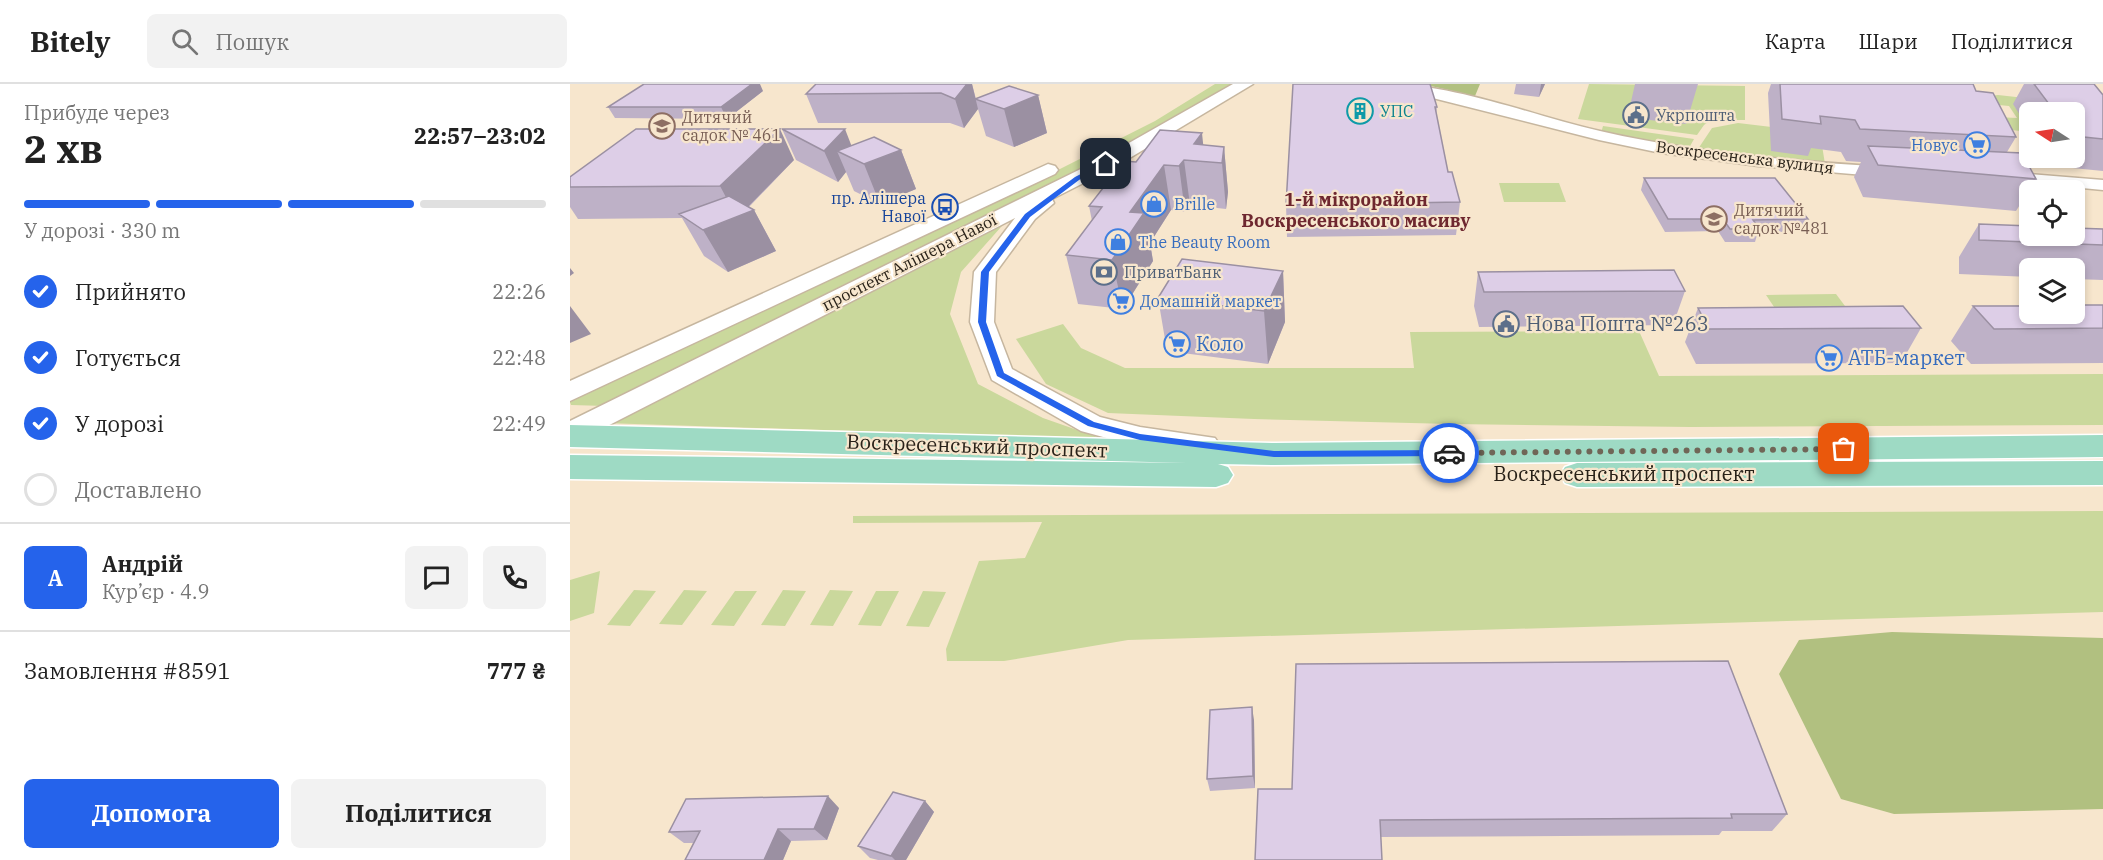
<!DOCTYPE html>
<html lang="uk">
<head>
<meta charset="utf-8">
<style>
	:root { --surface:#fff; --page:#f2f2f2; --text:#222; --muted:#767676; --line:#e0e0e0; --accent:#2563eb }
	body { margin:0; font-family:"IBM Plex Serif",serif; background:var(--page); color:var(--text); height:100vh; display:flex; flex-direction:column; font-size:22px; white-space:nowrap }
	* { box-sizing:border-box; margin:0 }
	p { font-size:20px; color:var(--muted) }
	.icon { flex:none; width:33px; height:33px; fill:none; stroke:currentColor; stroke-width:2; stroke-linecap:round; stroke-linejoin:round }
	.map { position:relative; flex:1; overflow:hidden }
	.panel { display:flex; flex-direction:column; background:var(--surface); width:570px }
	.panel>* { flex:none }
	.needle { width:39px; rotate:282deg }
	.tools { position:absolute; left:1449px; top:18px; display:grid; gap:12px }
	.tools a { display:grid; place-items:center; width:66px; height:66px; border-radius:9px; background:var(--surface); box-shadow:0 3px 9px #0003; font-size:30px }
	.pin { position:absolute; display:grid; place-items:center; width:51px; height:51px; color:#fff; margin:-26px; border-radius:12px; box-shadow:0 3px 9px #0006 }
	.courier { position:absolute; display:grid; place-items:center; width:60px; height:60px; margin:-30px; border:4px solid #2563eb; border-radius:50%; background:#fff; color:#222; box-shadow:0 2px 8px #0007 }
	.head em { font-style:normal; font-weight:700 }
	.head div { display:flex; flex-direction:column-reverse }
	.head { display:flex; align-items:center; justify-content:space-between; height:102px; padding:0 24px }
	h1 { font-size:39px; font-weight:700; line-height:45px }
	.bar { display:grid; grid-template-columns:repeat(4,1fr); gap:9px 6px; align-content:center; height:72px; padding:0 24px }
	.bar i { height:8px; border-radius:4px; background:var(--line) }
	.bar .on { background:var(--accent) }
	.bar p { grid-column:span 4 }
	.line { display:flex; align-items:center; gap:15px; padding:0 24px; border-top:2px solid var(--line) }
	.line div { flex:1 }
	.round { display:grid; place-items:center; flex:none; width:63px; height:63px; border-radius:9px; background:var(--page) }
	ol { padding:0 24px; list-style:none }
	li { display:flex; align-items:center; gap:18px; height:66px }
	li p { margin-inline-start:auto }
	li .icon { padding:6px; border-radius:50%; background:var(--accent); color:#fff; stroke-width:4 }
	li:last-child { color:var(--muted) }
	li i { width:33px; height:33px; border:3px solid var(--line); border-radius:50% }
	.button { display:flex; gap:12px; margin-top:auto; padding:12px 24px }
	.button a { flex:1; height:69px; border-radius:9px; background:var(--accent); color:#fff; font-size:24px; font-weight:700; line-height:69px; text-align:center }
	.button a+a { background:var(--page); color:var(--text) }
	header { display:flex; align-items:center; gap:36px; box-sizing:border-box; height:84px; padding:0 30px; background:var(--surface); border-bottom:2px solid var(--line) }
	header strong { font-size:28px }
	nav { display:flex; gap:33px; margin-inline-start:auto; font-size:21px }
	.search { width:420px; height:54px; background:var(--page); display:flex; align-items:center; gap:15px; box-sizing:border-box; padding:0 21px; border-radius:9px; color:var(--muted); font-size:22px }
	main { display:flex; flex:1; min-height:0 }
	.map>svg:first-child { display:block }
</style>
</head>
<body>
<header>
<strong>Bitely</strong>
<div class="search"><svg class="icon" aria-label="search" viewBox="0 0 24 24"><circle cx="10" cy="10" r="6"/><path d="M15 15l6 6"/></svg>Пошук</div>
<nav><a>Карта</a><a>Шари</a><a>Поділитися</a></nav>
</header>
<main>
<section class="panel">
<div class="head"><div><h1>2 хв</h1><p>Прибуде через</p></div><em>22:57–23:02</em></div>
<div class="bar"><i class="on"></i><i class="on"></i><i class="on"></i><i></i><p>У дорозі · 330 m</p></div>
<ol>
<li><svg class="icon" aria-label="check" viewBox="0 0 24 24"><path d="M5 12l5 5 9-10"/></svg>Прийнято<p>22:26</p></li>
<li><svg class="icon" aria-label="check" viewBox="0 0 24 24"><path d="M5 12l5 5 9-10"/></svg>Готується<p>22:48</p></li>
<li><svg class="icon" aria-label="check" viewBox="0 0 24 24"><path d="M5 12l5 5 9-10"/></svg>У дорозі<p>22:49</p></li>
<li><i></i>Доставлено</li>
</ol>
<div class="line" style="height:108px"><b class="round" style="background:var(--accent);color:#fff">А</b><div><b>Андрій</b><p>Кур’єр · 4.9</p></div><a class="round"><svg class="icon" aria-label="chat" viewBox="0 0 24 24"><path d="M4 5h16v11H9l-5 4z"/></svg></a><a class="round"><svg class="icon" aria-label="phone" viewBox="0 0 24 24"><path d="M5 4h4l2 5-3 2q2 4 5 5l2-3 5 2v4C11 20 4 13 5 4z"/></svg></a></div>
<div class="line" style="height:78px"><div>Замовлення #8591</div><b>777 ₴</b></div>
<div class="button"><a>Допомога</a><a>Поділитися</a></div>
</section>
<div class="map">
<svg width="1533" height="776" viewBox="0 0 1533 776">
	<rect width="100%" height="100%" fill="#f7e6cd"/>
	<path fill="#cad89c" d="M645,0H668L586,50L35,322L1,321L0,318L486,87L585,37Z
		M1019,0L1175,2V36H1141L1134,41L1127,51L1008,35Z
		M1428,11L1509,20L1504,28H1460L1459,48L1433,45L1426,33L1447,34L1439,22L1419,20V12Z
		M1168,39L1250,49L1255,80L1191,74L1128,65L1142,44Z
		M1033,42L1124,55L1119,64L1031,49Z
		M929,99H989L996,118H934Z
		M439,134L391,188L380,230L408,300L473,334L533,355L34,339Z
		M1266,210L1290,242H1217L1196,211Z
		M493,240L511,264L555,284H844L840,248L1069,247L1089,292L1533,290V341L1121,343L881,340L684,335L538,329L476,300L446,255Z
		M1533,427V528L558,556L434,577H377L376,565L409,477L455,474L472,438L283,439V432Z
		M30,487L24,529L0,537V496Z
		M64,506L86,507L60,542L37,541Z
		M114,506L137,507L112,541L89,540Z
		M213,506L236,507L215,542L191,541Z
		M260,506L283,507L263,542L240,541Z
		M165,507H187L164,542L141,541Z
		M306,507H329L311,542L288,541Z
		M353,507L376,508L359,543L336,542Z"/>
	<path fill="#b1c080" d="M852,0H910L905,12Z
		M1322,548L1533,554V725L1324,730L1271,715L1209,590L1229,556Z"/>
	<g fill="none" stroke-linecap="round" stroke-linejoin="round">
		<g stroke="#c6b69f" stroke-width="3">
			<path id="minor" d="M817,0C884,0 964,32 1030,47C1125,69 1221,77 1318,83L1326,88L1318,93L1188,82L1091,69L1029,56L819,3Z
				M1434,88L1533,96V106L1428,96L1426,93Z"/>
		</g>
		<g stroke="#c6b69f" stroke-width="3">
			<path id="tertiary" d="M663,0H683L543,84L482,115L484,119L465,135L426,188L424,238L442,285L530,333L570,343L645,354L650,361L645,368L635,371L570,363L511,347L422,296L400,238L404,188L445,134L10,356L0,359V337L529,76Z
				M478,80L485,82L488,86L485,90L0,317V297Z"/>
		</g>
		<g stroke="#fff" stroke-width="3">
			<path id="primary" d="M0,341L704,359L1533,351V373L704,381L648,380L658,383L663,391L658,399L646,403L0,395V371L618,379L0,363Z
				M1533,377V401L1007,403L995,399L990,391L995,383L1007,379Z"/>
		</g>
		<use href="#minor" fill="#fff" fill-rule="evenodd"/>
		<use href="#tertiary" fill="#fff" fill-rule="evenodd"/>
		<use href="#primary" fill="#9edac4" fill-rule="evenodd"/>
	</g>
	<path fill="#beb1c7" d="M402,0L406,15L468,11L477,49L444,63L416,52L408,25L394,44L380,39H248L236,10Z
		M723,0L867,23L866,30L878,88L890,118L886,151L717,153L716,121Z
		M946,0H975L969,13L944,10Z
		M1065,0H1128L1116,40L1061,34V32L1058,31Z
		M1201,0H1403L1406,7L1446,53L1437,68L1466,95L1446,127L1293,113L1284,93L1291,78L1276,77L1271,68L1241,64L1238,72L1201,67L1198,9Z
		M1454,0H1524L1533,11V87L1482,82L1477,74H1504V28H1460V47L1443,20Z
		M193,7L157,35L45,34L38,23Z
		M212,45L281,62L331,66L346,105L310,120L284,107L276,88L268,98L226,76Z
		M633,61L654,63L658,108L656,125L620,121L615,128L601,126L580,159L583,177L553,225L508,220L496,171L522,137L519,122L566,78Z
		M224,76L179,123L184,126L206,167L158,188L134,172L112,134L8,135L0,123V93Z
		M1074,94L1238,135L1233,148H1188L1185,158H1155L1148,147L1095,148L1071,106Z
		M1409,140L1533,145V196L1504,195V184H1460V193L1389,190V173Z
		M713,187L715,238L698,280L597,267L588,214Z
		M908,188L1115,207L1103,241L909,243L904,222Z
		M1533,221V279L1401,280L1381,257L1403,222Z
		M1128,224L1351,244L1331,279L1126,280L1115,258Z
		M684,636L685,704L640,707L637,695Z
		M722,705L1217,730L1202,747H1152L1149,751L811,753Z
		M355,717L364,728L336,776H308L300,774L288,762Z
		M269,724L257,756L221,757L213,776H115L123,759H114L99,748Z"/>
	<path fill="#9b90a2" d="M182,0H190L193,7L157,35L151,23Z
		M397,0H402L408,25L394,44L385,15Z
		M971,0H975L969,13Z
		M468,11L477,49L444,63L434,25Z
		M210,45L224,76L170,131L184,126L206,167L158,188L133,146L166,132L150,102Z
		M275,45L287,76L267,67L276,88L268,98L254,67Z
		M632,49L635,78L624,60Z
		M654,63L658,108L656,125L652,79Z
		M331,66L346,105L310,120L294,80Z
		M614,76L620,121L615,128L609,82Z
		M594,81L601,126L580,159L583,177L553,225L542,176L560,128Z
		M0,184L4,189L0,192Z
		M713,187L715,238L698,280L694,227Z
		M0,222L21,250L0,259Z
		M682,623L684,636L685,704L683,692Z
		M258,712L269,724L257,756L244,745Z
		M355,717L364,728L336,776H325L321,772Z
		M208,745L221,757L213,776H194Z"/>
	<path fill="#ddcee7" stroke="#9b90a2" stroke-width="1.5" d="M74,0H182L151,23H38Z
		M246,0H397L385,15L371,9L236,10Z
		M723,0H860L867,23H865L878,88H882L890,118L716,121Z
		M1210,0H1403L1406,7L1423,9L1446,53L1290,45L1285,36L1250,32L1251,40L1212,35Z
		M1464,0H1524L1533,11V55L1504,52V28H1485Z
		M439,2L468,11L434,25L405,15Z
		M66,45H210L150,102L0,103V93Z
		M212,45H275L254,67Z
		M590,46L632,49L624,60L654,63L652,79L614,76L609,82L594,81L560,128L574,129L542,176L496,171L532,123L519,122L554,77L566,78Z
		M304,53L331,66L294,80L267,67Z
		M1298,62L1452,69L1466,95L1308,81Z
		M1074,94H1205L1238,135L1183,136L1190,145H1160L1153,135H1098Z
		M159,112L184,126L133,146L109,130Z
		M1409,140L1460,142V152H1504V144L1533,145V161L1409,156Z
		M612,175L713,187L694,227L588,214Z
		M1104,186L1115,207L914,208L908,188Z
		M1504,221H1533V244L1424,245L1403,222H1460V230H1504Z
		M1333,222L1351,244L1139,245L1128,224Z
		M1158,577L1217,730H1161L1162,734L810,736L812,776H685L688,705H722L726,580Z
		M682,623L683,692L637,695L640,626Z
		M323,708L355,717L321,772L288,762Z
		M258,712L244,745H208L194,776H115L130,747L99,748L116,715Z"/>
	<path fill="#2563eb" d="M534,78L539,80L509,96L460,133L419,188L416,238L434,289L524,338L570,350L704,367L879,366L884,369L882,372L704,373L570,356L518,342L427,292L408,238L411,188L455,130L505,93Z"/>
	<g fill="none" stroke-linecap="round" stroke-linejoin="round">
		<path stroke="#706657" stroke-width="6" stroke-dasharray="0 10.8" d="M879,369L1274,365"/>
	</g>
	<defs>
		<g id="building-ring" transform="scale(1.35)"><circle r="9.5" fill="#f7e6cd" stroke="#0f9aa8" stroke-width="1.5"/><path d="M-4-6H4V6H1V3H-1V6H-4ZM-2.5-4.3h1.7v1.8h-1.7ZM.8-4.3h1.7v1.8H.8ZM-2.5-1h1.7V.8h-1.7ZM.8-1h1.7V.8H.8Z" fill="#0f9aa8"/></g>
		<g id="civic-ring" transform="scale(1.35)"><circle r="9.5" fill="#f7e6cd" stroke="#5c6f8a" stroke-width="1.5"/><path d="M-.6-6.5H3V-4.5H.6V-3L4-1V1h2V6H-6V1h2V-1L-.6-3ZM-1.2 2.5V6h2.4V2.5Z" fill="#5c6f8a"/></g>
		<g id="school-ring" transform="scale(1.35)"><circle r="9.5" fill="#f7e6cd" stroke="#8d6e63" stroke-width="1.5"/><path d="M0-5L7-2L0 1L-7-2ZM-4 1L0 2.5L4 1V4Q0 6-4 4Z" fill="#8d6e63"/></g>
		<g id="supermarket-ring" transform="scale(1.35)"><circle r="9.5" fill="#f7e6cd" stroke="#3f7fe0" stroke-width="1.5"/><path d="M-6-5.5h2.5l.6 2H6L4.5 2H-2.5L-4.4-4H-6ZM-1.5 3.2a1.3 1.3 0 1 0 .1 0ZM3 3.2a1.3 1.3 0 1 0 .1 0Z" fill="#3f7fe0"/></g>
		<g id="shop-ring" transform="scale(1.35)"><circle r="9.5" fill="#f7e6cd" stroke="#3f7fe0" stroke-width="1.5"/><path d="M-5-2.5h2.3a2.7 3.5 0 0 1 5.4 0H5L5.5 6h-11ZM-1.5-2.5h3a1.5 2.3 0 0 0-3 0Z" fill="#3f7fe0"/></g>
		<g id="bus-ring" transform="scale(1.35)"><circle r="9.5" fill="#f7e6cd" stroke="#1a4fb4" stroke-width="1.5"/><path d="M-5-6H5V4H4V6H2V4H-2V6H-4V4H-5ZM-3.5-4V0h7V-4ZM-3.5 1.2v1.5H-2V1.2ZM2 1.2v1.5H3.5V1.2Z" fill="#1a4fb4"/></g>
		<g id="bank-ring" transform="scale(1.35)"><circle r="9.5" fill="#f7e6cd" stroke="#5c6f8a" stroke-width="1.5"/><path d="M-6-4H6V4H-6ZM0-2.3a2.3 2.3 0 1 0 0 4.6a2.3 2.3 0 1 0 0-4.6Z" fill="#5c6f8a"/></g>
	</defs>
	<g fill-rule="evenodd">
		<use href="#building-ring" x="790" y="27"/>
		<use href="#civic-ring" x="1066" y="31"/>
		<use href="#school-ring" x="92" y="42"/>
		<use href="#supermarket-ring" x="1407" y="61"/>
		<use href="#shop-ring" x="584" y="120"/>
		<use href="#bus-ring" x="375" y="123"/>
		<use href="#school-ring" x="1144" y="135"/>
		<use href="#shop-ring" x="548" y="158"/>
		<use href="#bank-ring" x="534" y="188"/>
		<use href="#supermarket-ring" x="551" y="217"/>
		<use href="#civic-ring" x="936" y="240"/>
		<use href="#supermarket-ring" x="607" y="260"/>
		<use href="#supermarket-ring" x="1259" y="274"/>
	</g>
	<g text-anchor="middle" stroke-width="4.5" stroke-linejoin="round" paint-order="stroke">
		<g font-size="16" fill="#0d838f" stroke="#f7e6cd" text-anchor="start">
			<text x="810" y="33">УПС</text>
		</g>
		<g font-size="16" fill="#4e5e75" stroke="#f7e6cd" text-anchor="start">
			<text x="1086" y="37">Укрпошта</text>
			<text x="554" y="194">ПриватБанк</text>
		</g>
		<g font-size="16" fill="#785e54" stroke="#f7e6cd" text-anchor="start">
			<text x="112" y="39">Дитячий<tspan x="112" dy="18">садок № 461</tspan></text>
			<text x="1164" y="132">Дитячий<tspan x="1164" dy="18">садок №481</tspan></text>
		</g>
		<g font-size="16" fill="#366cbe" stroke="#f7e6cd" text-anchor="start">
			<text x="1388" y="67" text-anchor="end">Новус</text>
			<text x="604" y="126">Brille</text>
			<text x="568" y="164">The Beauty Room</text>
			<text x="570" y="223">Домашній маркет</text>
		</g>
		<g font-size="16" fill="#282118" stroke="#f7e6cd">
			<text transform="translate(1175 73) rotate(7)" y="6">Воскресенська вулиця</text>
			<text transform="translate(339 178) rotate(-27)" y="6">проспект Алішера Навої</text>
		</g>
		<g font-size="16" fill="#164399" stroke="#f7e6cd" text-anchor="end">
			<text x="356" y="120">пр. Алішера<tspan x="356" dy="18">Навої</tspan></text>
		</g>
		<g font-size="18" font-weight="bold" fill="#6e272f" stroke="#f7e6cd">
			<text x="786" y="122">1-й мікрорайон<tspan x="786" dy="21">Воскресенського масиву</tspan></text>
		</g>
		<g font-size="20" fill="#4e5e75" stroke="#f7e6cd" text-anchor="start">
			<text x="956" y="247">Нова Пошта №263</text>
		</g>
		<g font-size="20" fill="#366cbe" stroke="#f7e6cd" text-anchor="start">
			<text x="626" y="267">Коло</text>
			<text x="1278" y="281">АТБ-маркет</text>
		</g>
		<g font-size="20" fill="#282118" stroke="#f7e6cd">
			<text transform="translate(407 362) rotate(2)" y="7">Воскресенський проспект</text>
			<text x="1054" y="397">Воскресенський проспект</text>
		</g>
	</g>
</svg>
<div class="tools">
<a><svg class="needle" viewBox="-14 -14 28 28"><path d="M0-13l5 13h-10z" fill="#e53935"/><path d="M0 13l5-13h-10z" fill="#767676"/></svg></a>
<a><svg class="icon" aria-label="locate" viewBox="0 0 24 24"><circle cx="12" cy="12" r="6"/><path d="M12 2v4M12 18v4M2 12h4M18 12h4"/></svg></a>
<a><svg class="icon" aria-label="layers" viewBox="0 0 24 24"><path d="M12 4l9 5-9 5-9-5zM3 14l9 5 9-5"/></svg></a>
</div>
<div class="pin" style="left:1274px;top:365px;background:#ea580c"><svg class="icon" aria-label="bag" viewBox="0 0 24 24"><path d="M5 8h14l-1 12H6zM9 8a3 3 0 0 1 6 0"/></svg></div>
<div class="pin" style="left:536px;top:80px;background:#1f2937"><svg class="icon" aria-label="home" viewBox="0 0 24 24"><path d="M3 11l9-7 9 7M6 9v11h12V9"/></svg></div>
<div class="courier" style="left:879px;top:369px"><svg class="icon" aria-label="car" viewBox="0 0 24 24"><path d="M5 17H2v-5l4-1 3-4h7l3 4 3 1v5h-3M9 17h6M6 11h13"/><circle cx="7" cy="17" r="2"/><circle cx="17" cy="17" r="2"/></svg></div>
</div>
</main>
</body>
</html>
